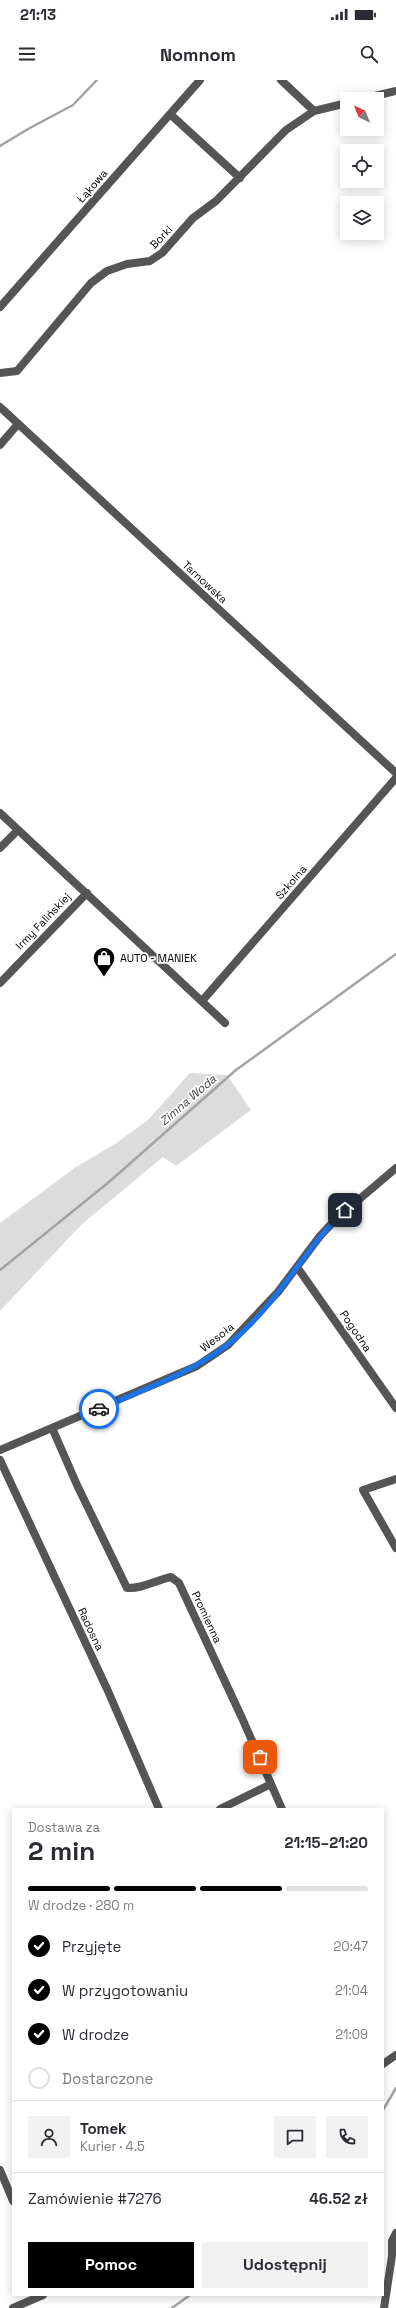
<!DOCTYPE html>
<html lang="pl">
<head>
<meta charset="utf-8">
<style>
	:root { --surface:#fff; --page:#f2f2f3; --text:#2b2b33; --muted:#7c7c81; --line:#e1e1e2; --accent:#000 }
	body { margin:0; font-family:"Space Grotesk",sans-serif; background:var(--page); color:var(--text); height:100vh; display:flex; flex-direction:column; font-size:15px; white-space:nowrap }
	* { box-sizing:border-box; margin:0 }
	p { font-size:13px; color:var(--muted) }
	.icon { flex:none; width:22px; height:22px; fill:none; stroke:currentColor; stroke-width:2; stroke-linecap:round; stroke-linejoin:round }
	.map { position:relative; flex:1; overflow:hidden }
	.panel { position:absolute; left:12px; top:1728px; width:372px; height:488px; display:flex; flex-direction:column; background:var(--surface); border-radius:0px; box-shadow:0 2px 10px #0003 }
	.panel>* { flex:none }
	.needle { width:26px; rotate:317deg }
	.controls { position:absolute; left:340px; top:12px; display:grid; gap:8px }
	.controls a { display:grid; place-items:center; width:44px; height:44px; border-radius:0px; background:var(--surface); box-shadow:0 2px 10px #0003; font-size:20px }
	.pin { position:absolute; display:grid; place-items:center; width:34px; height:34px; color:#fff; margin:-17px; border-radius:8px; box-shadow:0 2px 6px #0006 }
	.courier { position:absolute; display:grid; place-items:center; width:40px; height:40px; margin:-20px; border:3px solid #1a73e8; border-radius:50%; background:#fff; color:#222; box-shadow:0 1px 5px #0007 }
	.overview em { font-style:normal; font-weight:600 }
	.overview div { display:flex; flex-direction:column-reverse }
	.overview { display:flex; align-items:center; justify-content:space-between; height:68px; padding:0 16px }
	h1 { font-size:26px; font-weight:600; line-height:30px }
	.bar { display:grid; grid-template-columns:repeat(4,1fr); gap:6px 4px; align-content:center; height:48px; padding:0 16px }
	.bar i { height:5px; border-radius:3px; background:var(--line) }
	.bar .on { background:var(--accent) }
	.bar p { grid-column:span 4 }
	.line { display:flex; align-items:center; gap:10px; padding:0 16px; border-top:1px solid var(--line) }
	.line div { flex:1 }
	.round { display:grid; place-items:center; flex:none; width:42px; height:42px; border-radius:0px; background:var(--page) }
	ol { padding:0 16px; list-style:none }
	li { display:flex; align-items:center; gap:12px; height:44px }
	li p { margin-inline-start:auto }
	li .icon { padding:4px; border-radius:50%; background:var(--accent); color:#fff; stroke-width:4 }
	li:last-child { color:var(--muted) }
	li i { width:22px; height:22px; border:2px solid var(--line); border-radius:50% }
	.primary-button { display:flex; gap:8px; margin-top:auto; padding:8px 16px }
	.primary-button a { flex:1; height:46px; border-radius:0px; background:var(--accent); color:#fff; font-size:16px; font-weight:600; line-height:46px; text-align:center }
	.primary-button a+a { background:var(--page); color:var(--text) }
	.status { display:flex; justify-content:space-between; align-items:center; height:28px; padding:0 20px; background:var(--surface); direction:ltr }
	.status svg { height:11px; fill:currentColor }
	header { display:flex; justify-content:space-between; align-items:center; height:52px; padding:0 16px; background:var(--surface); font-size:18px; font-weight:600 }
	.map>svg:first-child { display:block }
</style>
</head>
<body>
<div class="status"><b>21:13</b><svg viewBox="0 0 49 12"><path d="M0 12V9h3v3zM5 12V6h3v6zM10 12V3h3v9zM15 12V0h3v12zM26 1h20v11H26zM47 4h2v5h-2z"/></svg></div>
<header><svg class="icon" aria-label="menu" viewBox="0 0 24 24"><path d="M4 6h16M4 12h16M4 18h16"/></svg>Nomnom<svg class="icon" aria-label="search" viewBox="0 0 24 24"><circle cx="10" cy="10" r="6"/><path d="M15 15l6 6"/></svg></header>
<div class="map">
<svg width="396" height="2228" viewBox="0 0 396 2228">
	<rect width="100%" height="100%" fill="#fff"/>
	<path fill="#dcdcdc" d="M190,993L227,995L251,1030L176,1086L163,1077L82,1144L0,1231V1143L76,1087L115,1064L148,1040Z"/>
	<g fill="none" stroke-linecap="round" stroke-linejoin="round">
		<path stroke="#a3a3a3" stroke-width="2.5" d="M0,66L28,49L73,25L97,0
			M0,1190L109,1102L236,990L396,874
			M383,2030L396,2008
			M172,2228L190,2215"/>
		<path stroke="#555" stroke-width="8" d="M281,0L314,31
			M362,19L396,11
			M170,34L240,98
			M0,227L200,0
			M0,293L17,291L91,203L107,191L127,184L150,181L162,173L193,138L216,121L286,50L314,31L347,23
			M0,365L18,344
			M0,733L225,943
			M0,768L18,750
			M0,903L87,813
			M202,921L396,698
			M297,1187L396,1328
			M53,1350L77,1405L127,1508C143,1509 156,1500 171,1497L179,1503L242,1638L282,1729
			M0,1370L197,1286L228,1265L278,1212L320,1156L336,1139L396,1088
			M0,1380L108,1611L159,1729
			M396,1399L363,1410L396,1468
			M220,1729L271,1704
			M383,1984L396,1975
			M0,2090L13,2121
			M13,2228L43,2215
			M384,2228L392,2176V2161L396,2153"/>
		<path stroke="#555" stroke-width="8" d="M0,327L396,693"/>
	</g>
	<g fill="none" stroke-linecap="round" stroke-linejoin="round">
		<path stroke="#595959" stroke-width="4" stroke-dasharray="0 7.2" d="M99,1329L53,1350L77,1405L127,1508C143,1509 156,1500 171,1497L179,1504L260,1677"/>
		<path stroke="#1a73e8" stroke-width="5" d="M99,1329C142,1310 189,1294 227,1265C275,1229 302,1171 345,1130"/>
	</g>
	<defs>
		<g id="shop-pin" transform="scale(1.15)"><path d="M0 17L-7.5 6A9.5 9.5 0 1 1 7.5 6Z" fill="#000" stroke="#fff"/><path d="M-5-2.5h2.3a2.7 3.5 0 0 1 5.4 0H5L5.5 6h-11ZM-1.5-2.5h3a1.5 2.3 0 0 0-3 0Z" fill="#fff"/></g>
	</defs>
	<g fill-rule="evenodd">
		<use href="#shop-pin" x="104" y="878"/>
	</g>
	<g text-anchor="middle" stroke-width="3.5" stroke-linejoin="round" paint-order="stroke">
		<g font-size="11" fill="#000" stroke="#fff">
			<text transform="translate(92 106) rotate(-49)" y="4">Łąkowa</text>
			<text transform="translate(161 157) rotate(-46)" y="4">Borki</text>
			<text transform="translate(205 502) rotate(43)" y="4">Tarnowska</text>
			<text transform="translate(291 802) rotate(-49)" y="4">Szkolna</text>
			<text transform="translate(43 841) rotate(-46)" y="4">Irmy Falińskiej</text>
			<text transform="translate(356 1251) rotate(56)" y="4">Pogodna</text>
			<text transform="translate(217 1257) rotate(-38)" y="4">Wesoła</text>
			<text transform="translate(207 1537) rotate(65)" y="4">Promienna</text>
			<text transform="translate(91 1549) rotate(65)" y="4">Radosna</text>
		</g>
		<g font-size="11" fill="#000" stroke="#fff" text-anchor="start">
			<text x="120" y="882">AUTO - MANIEK</text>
		</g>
		<g font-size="12" font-style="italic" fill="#444" stroke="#fff">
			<text transform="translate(188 1020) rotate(-41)" y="4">Zimna Woda</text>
		</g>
	</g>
</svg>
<div class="controls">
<a><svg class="needle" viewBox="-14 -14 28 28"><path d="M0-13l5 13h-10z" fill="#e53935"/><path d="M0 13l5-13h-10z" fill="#7c7c81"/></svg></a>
<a><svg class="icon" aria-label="locate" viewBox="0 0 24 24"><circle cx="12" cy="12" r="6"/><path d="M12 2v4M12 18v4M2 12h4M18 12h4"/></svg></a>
<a><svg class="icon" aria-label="layers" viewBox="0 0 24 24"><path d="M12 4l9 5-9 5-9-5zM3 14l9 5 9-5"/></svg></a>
</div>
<div class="pin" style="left:260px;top:1677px;background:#ea580c"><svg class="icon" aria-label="bag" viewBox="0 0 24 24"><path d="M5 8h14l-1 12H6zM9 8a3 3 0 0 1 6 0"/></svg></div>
<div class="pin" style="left:345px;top:1130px;background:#1f2937"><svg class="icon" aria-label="home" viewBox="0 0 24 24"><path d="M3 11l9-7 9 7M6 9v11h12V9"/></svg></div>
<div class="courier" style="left:99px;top:1329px"><svg class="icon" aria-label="car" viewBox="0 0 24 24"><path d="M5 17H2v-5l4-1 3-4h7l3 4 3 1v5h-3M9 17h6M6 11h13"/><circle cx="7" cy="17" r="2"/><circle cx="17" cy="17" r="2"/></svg></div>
<section class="panel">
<div class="overview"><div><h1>2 min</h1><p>Dostawa za</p></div><em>21:15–21:20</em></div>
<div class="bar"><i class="on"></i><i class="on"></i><i class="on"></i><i></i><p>W drodze · 280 m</p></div>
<ol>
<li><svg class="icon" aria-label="check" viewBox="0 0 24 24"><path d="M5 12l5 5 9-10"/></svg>Przyjęte<p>20:47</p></li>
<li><svg class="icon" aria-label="check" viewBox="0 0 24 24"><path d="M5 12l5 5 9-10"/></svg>W przygotowaniu<p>21:04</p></li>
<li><svg class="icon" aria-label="check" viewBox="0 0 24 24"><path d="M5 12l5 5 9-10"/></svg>W drodze<p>21:09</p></li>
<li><i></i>Dostarczone</li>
</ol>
<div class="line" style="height:72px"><a class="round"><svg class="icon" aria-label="person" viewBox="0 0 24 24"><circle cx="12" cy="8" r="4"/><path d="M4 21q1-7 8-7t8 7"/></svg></a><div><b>Tomek</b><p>Kurier · 4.5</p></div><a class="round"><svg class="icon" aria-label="chat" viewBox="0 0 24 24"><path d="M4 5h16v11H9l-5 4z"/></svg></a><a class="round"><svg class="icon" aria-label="phone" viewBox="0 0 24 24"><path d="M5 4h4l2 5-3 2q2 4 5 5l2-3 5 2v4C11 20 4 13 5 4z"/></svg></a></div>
<div class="line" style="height:52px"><div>Zamówienie #7276</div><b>46.52 zł</b></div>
<div class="primary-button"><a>Pomoc</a><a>Udostępnij</a></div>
</section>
</div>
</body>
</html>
